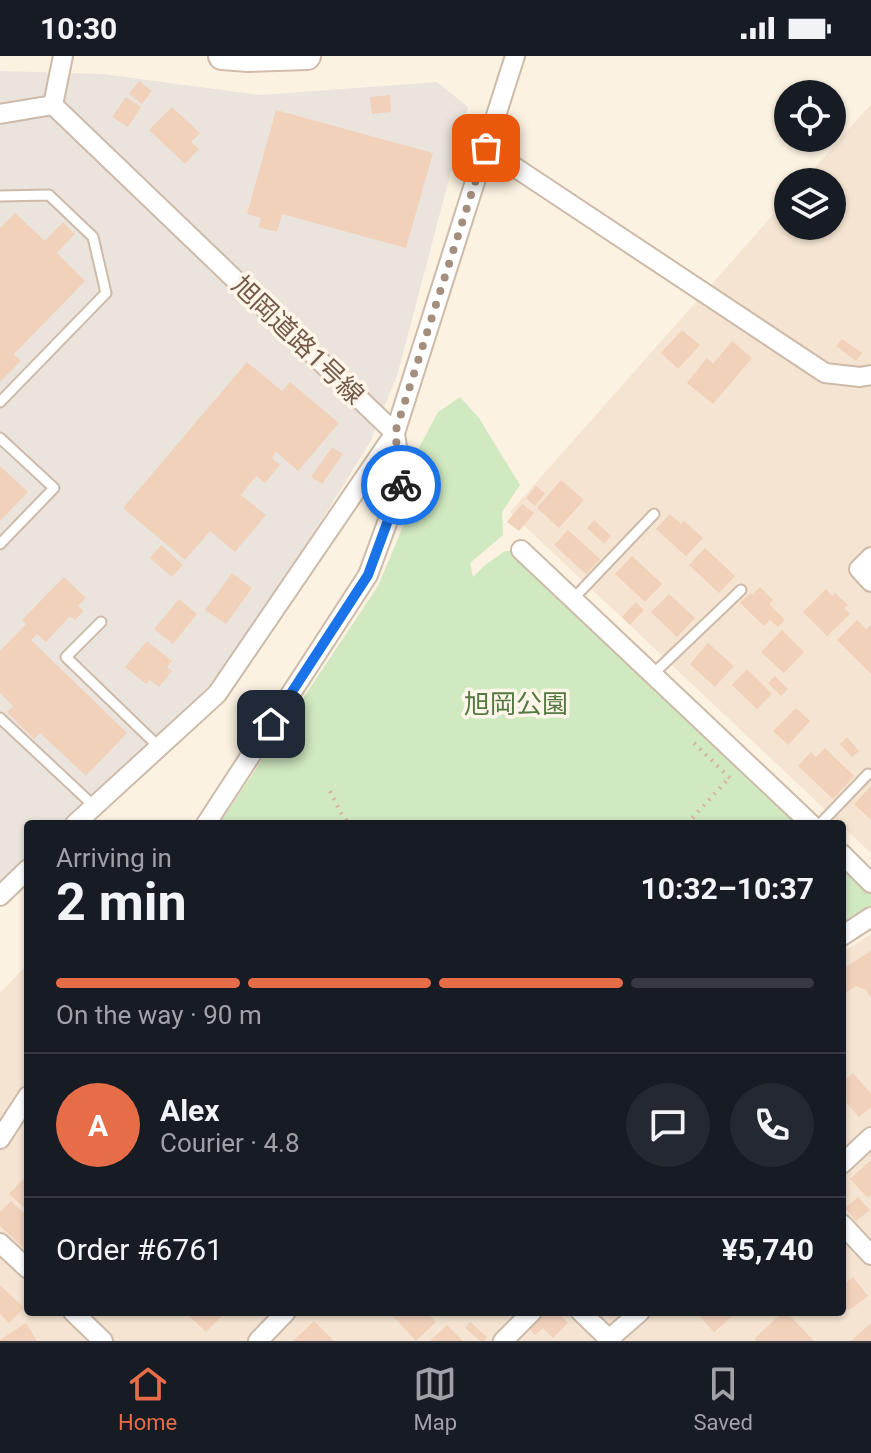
<!DOCTYPE html>
<html lang="en">
<head>
<meta charset="utf-8">
<style>
	:root { --surface:#171b24; --page:#242831; --text:#f1f3f6; --muted:#9ea1a6; --line:#363941; --accent:#e66d48 }
	body { margin:0; font-family:Roboto,"Noto Sans JP",sans-serif; background:var(--page); color:var(--text); height:100vh; display:flex; flex-direction:column; font-size:30px; white-space:nowrap }
	* { box-sizing:border-box; margin:0 }
	p { font-size:26px; color:var(--muted) }
	.icon { flex:none; width:44px; height:44px; fill:none; stroke:currentColor; stroke-width:2; stroke-linecap:round; stroke-linejoin:round }
	.map { position:relative; flex:1; overflow:hidden }
	.side { position:absolute; left:24px; top:764px; width:822px; height:496px; display:flex; flex-direction:column; background:var(--surface); border-radius:8px; box-shadow:0 2px 6px #0004 }
	.side>* { flex:none }
	.tools { position:absolute; left:774px; top:24px; display:grid; gap:16px }
	.tools a { display:grid; place-items:center; width:72px; height:72px; border-radius:50%; background:var(--surface); box-shadow:0 2px 6px #0004; font-size:40px }
	.pin { position:absolute; display:grid; place-items:center; width:68px; height:68px; color:#fff; margin:-34px; border-radius:16px; box-shadow:0 4px 12px #0006 }
	.courier { position:absolute; display:grid; place-items:center; width:80px; height:80px; margin:-40px; border:6px solid #1a73e8; border-radius:50%; background:#fff; color:#222; box-shadow:0 2px 10px #0007 }
	.headline em { font-style:normal; font-weight:700 }
	.headline div { display:flex; flex-direction:column-reverse }
	.headline { display:flex; align-items:center; justify-content:space-between; height:136px; padding:0 32px }
	h1 { font-size:52px; font-weight:700; line-height:60px }
	.bar { display:grid; grid-template-columns:repeat(4,1fr); gap:12px 8px; align-content:center; height:96px; padding:0 32px }
	.bar i { height:10px; border-radius:6px; background:var(--line) }
	.bar .current { background:var(--accent) }
	.bar p { grid-column:span 4 }
	.line { display:flex; align-items:center; gap:20px; padding:0 32px; border-top:2px solid var(--line) }
	.line div { flex:1 }
	.round { display:grid; place-items:center; flex:none; width:84px; height:84px; border-radius:42px; background:var(--page) }
	.status { display:flex; justify-content:space-between; align-items:center; height:56px; padding:0 40px; background:var(--surface); direction:ltr }
	.status svg { height:22px; fill:currentColor }
	.tabs { display:flex; justify-content:space-around; align-items:center; height:112px; border-top:2px solid var(--line); background:var(--surface); font-size:22px; color:var(--muted) }
	.tabs a { display:grid; justify-items:center; gap:4px }
	.tabs .current { color:var(--accent) }
	.map>svg:first-child { display:block }
</style>
</head>
<body>
<div class="status"><b>10:30</b><svg viewBox="0 0 49 12"><path d="M0 12V9h3v3zM5 12V6h3v6zM10 12V3h3v9zM15 12V0h3v12zM26 1h20v11H26zM47 4h2v5h-2z"/></svg></div>
<div class="map">
<svg width="871" height="1285" viewBox="0 0 871 1285">
	<rect width="100%" height="100%" fill="#fcf2e2"/>
	<path fill="#f4e4d1" d="M871,48V797L510,456L788,142V170H832V126H802Z
		M871,878V1285H0V937L28,908V1256H842V897Z"/>
	<path fill="#ebe4dd" d="M0,15L103,18L260,39L437,26L468,51L397,320L370,386L215,637L80,768H28V819L0,846Z"/>
	<path fill="#d1e9c1" d="M460,341L479,362L520,429L502,456L503,479L470,507L473,521L485,509L505,495L527,494L812,768H219L378,530L415,442L414,401L438,356Z
		M842,797L871,825V852L842,870Z"/>
	<path fill="#f1d1ba" d="M139,25L152,35L142,48L129,38Z
		M390,39L391,56L372,58L370,41Z
		M126,41L141,51L128,71L112,61Z
		M172,51L200,77L191,86L199,93L185,108L149,74Z
		M276,54L433,97L406,192L282,158L277,176L258,171L261,162L247,158Z
		M15,157L45,185L63,166L75,178L57,197L85,225L14,298L21,305L0,326V172Z
		M682,274L700,289L678,313L661,297Z
		M842,283L862,297L856,305L836,290Z
		M732,285L752,302L713,348L687,327L707,302L713,308Z
		M247,306L282,335L290,326L339,367L298,415L276,396L272,402L280,409L265,427L256,420L241,439L266,459L235,496L210,475L185,504L123,452Z
		M332,391L343,398L322,428L311,421Z
		M0,410L28,436L0,465Z
		M561,424L584,444L559,472L537,452Z
		M536,430L545,437L535,450L526,442Z
		M522,448L534,457L519,475L507,466Z
		M670,458L681,468L684,465L703,482L686,500L656,473Z
		M594,464L611,480L604,488L587,472Z
		M568,474L600,503L586,518L554,489Z
		M161,489L183,509L172,521L150,502Z
		M705,492L735,520L719,537L689,509Z
		M632,500L662,528L645,546L615,518Z
		M232,517L252,532L226,568L205,554Z
		M64,521L86,542L78,550L84,555L75,564L70,560L46,586L37,578L31,584L127,677L86,720L40,677L34,683L7,656L13,650L0,637V595L26,568L22,564Z
		M760,531L773,544L769,548L785,564L778,571L770,564L764,570L740,547L750,537L752,539Z
		M826,533L832,540L835,537L848,549L844,552L850,558L827,580L803,556Z
		M669,538L695,562L677,581L651,556Z
		M179,543L197,558L173,588L154,573Z
		M636,546L644,554L630,569L622,561Z
		M857,564L866,573L871,569V618L837,584Z
		M782,574L804,596L784,617L761,596Z
		M147,585L172,605L167,611L172,615L159,631L150,624L146,628L125,611Z
		M708,587L734,610L715,631L690,608Z
		M747,613L772,638L757,653L732,629Z
		M775,620L788,633L781,640L768,627Z
		M796,652L810,665L788,689L773,675Z
		M847,681L859,695L852,701L840,688Z
		M825,692L854,720L833,743L798,710L811,696L816,701Z
		M871,730V764L854,748Z
		M871,895V942L866,934L856,930L842,939V913Z
		M853,1017L871,1038V1051L859,1061L842,1042V1026Z
		M871,1104V1139L868,1142L850,1123Z
		M28,1118V1155L9,1138Z
		M858,1141L870,1154L856,1165L845,1152Z
		M11,1145L28,1161V1196L0,1170V1156Z
		M853,1221L868,1240L851,1253L842,1254V1230Z
		M0,1229L24,1252L9,1267L0,1258Z
		M185,1256H226L206,1276Z
		M397,1256H426L436,1266L416,1285L393,1260Z
		M540,1256H557L568,1267L553,1282L543,1272L535,1279L526,1269Z
		M696,1256H737L714,1276Z
		M783,1256H786L814,1285H756L754,1283Z
		M314,1265L334,1285H293Z
		M470,1266L487,1281L484,1285H480L465,1272Z
		M26,1267L37,1285H0V1284Z
		M871,1267V1285H851Z
		M447,1269L463,1285H430Z"/>
	<g fill="none" stroke-linecap="round" stroke-linejoin="round">
		<g stroke="#cdbaa9" stroke-width="13">
			<path id="lane" d="M0,140L49,139L93,181L106,237L0,346
				M0,382L54,432L0,488
				M573,543L654,458
				M101,566L66,601L159,691
				M652,619L741,534
				M0,662L94,750
				M820,768L868,718"/>
		</g>
		<g stroke="#cdbaa9" stroke-width="22">
			<path id="street" d="M63,0L53,49L395,377L402,426L368,519L206,768
				M0,58L53,49
				M486,92L825,317L860,321L871,319
				M521,494L811,768
				M871,501L859,513L871,526
				M75,768L217,638L395,377L515,0
				M842,798L871,827
				M0,840L28,813
				M842,880L871,861
				M0,1083L28,1040
				M842,1108L871,1081
				M842,1168L871,1199
				M0,1187L28,1213
				M73,1256L103,1285
				M581,1256L611,1285
				M609,1283L640,1256
				M258,1285L286,1256
				M503,1285L532,1256"/>
		</g>
		<g stroke="#d2bca9" stroke-width="30">
			<path id="secondary" d="M222,0L248,2L307,0"/>
		</g>
		<path stroke="#d6b49e" stroke-width="4" stroke-dasharray="2 6" stroke-linecap="butt" d="M694,687L730,722
			M330,735L341,757L349,768
			M687,768L729,722"/>
		<use href="#lane" stroke="#fff" stroke-width="9"/>
		<use href="#street" stroke="#fff" stroke-width="18"/>
		<use href="#secondary" stroke="#fff" stroke-width="26"/>
	</g>
	<g fill="none" stroke-linecap="round" stroke-linejoin="round">
		<path stroke="#a48f7f" stroke-width="8" stroke-dasharray="0 14.4" d="M401,429L402,426L395,377L486,92"/>
		<path stroke="#1a73e8" stroke-width="10" d="M271,668L368,519L401,429"/>
	</g>
	<g text-anchor="middle" stroke-width="7" stroke-linejoin="round" paint-order="stroke">
		<g font-size="26" fill="#745949" stroke="#fff6e9">
			<text transform="translate(298 284) rotate(44)" y="9">旭岡道路1号線</text>
		</g>
		<g font-size="26" fill="#517941" stroke="#fff6e9">
			<text x="516" y="657">旭岡公園</text>
		</g>
	</g>
</svg>
<div class="tools">
<a><svg class="icon" aria-label="locate" viewBox="0 0 24 24"><circle cx="12" cy="12" r="6"/><path d="M12 2v4M12 18v4M2 12h4M18 12h4"/></svg></a>
<a><svg class="icon" aria-label="layers" viewBox="0 0 24 24"><path d="M12 4l9 5-9 5-9-5zM3 14l9 5 9-5"/></svg></a>
</div>
<div class="pin" style="left:486px;top:92px;background:#ea580c"><svg class="icon" aria-label="bag" viewBox="0 0 24 24"><path d="M5 8h14l-1 12H6zM9 8a3 3 0 0 1 6 0"/></svg></div>
<div class="pin" style="left:271px;top:668px;background:#1f2937"><svg class="icon" aria-label="home" viewBox="0 0 24 24"><path d="M3 11l9-7 9 7M6 9v11h12V9"/></svg></div>
<div class="courier" style="left:401px;top:429px"><svg class="icon" aria-label="bike" viewBox="0 0 24 24"><circle cx="6" cy="16" r="4"/><circle cx="18" cy="16" r="4"/><path d="M6 16l4-8h5l3 8M10 8l3 8H6M13 5h3"/></svg></div>
<section class="side">
<div class="headline"><div><h1>2 min</h1><p>Arriving in</p></div><em>10:32–10:37</em></div>
<div class="bar"><i class="current"></i><i class="current"></i><i class="current"></i><i></i><p>On the way · 90 m</p></div>
<div class="line" style="height:144px"><b class="round" style="background:var(--accent);color:#fff">A</b><div><b>Alex</b><p>Courier · 4.8</p></div><a class="round"><svg class="icon" aria-label="chat" viewBox="0 0 24 24"><path d="M4 5h16v11H9l-5 4z"/></svg></a><a class="round"><svg class="icon" aria-label="phone" viewBox="0 0 24 24"><path d="M5 4h4l2 5-3 2q2 4 5 5l2-3 5 2v4C11 20 4 13 5 4z"/></svg></a></div>
<div class="line" style="height:104px"><div>Order #6761</div><b>¥5,740</b></div>
</section>
</div>
<nav class="tabs">
<a class="current"><svg class="icon" aria-label="home" viewBox="0 0 24 24"><path d="M3 11l9-7 9 7M6 9v11h12V9"/></svg>Home</a>
<a><svg class="icon" aria-label="map" viewBox="0 0 24 24"><path d="M3 6l6-2 6 2 6-2v14l-6 2-6-2-6 2zM9 4v14M15 6v14"/></svg>Map</a>
<a><svg class="icon" aria-label="saved" viewBox="0 0 24 24"><path d="M7 4h10v16l-5-4-5 4z"/></svg>Saved</a>
</nav>
</body>
</html>
